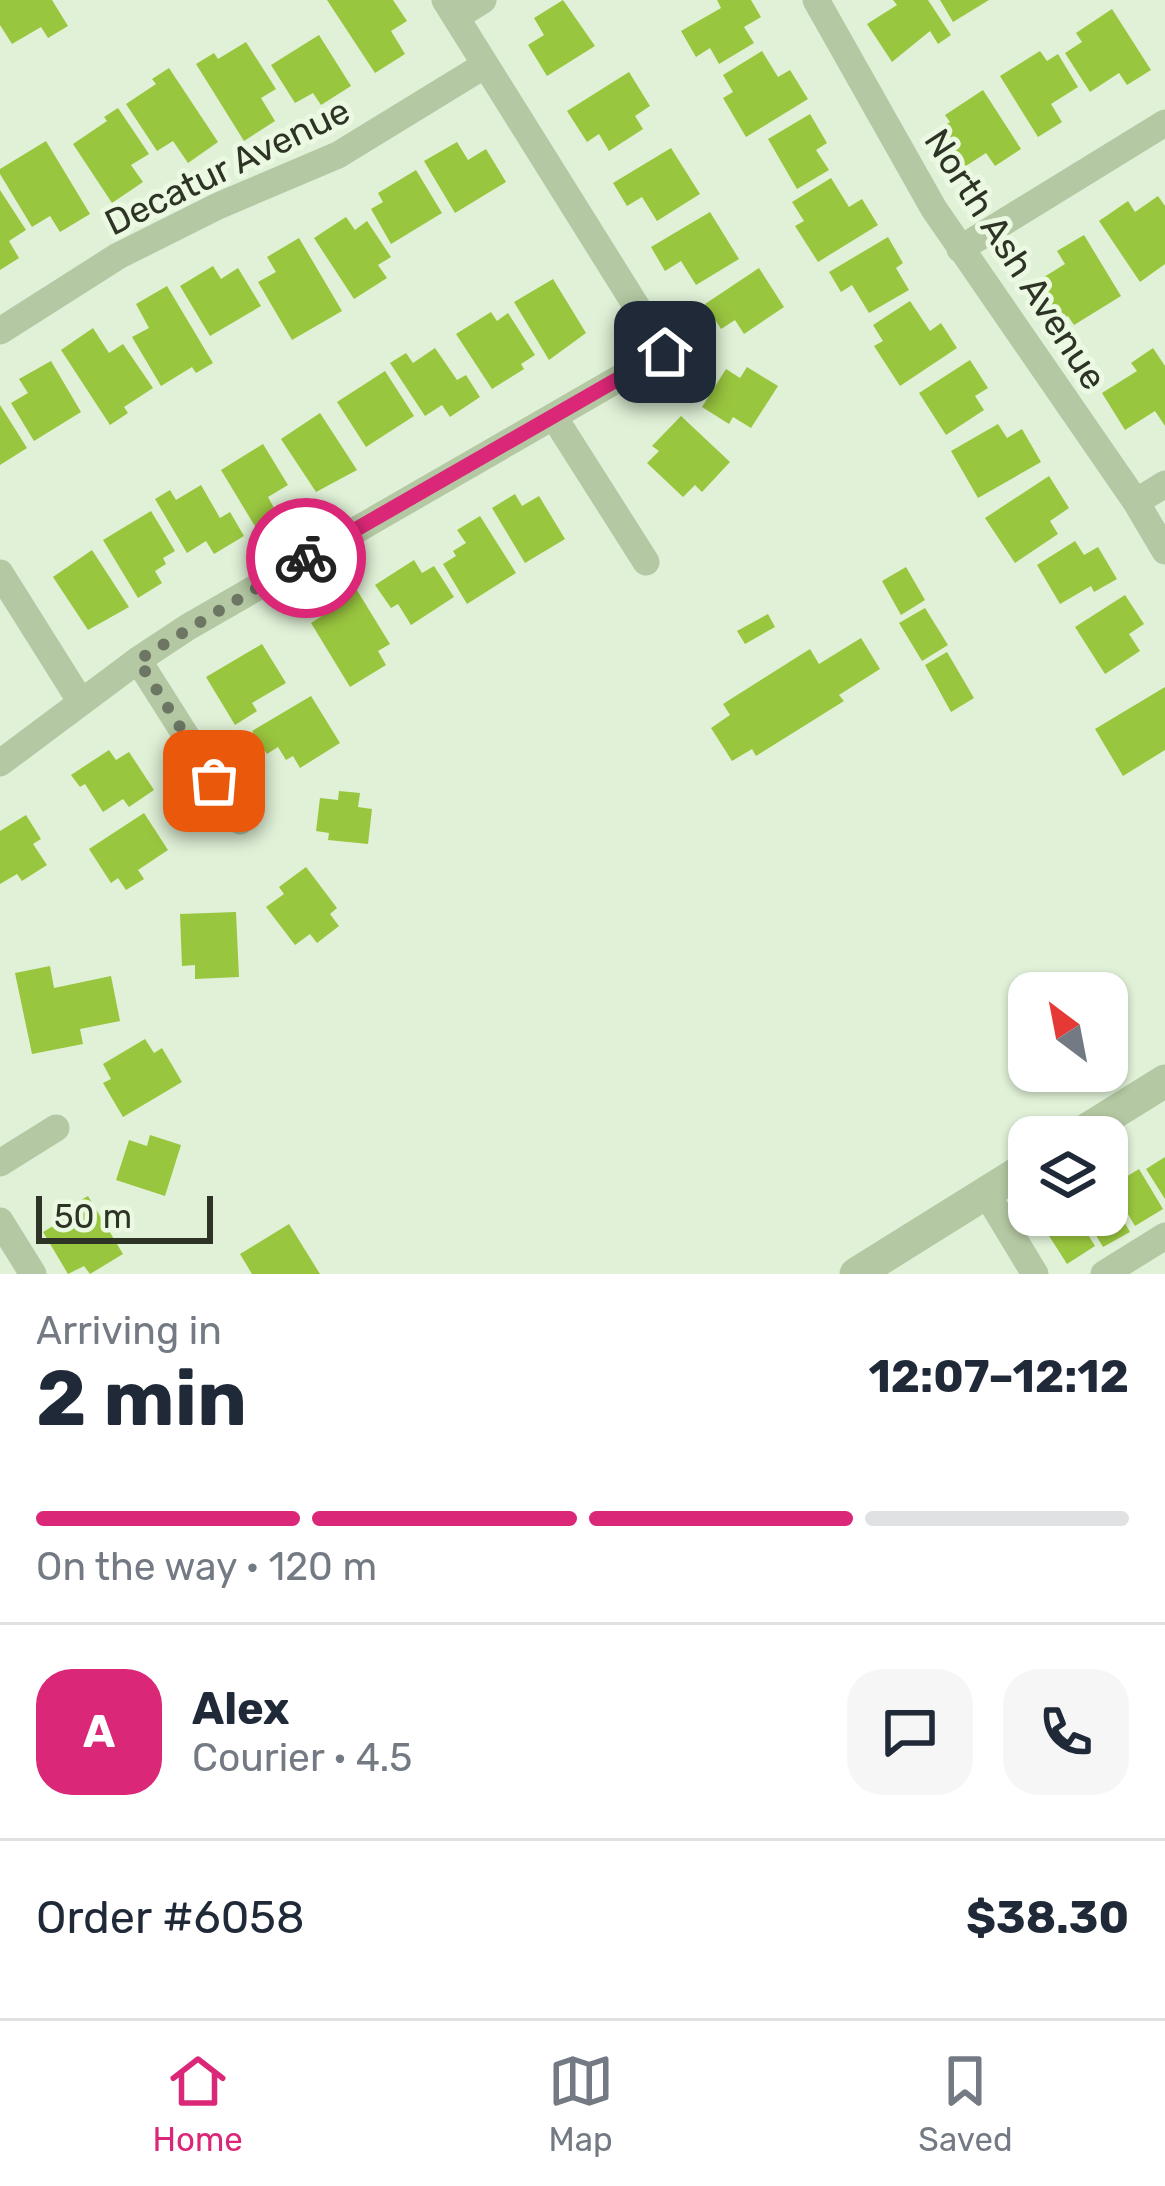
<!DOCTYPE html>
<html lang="en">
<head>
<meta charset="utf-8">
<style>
	:root { --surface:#fff; --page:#f6f6f7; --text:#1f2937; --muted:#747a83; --line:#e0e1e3; --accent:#db2777 }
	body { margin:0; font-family:Rubik,sans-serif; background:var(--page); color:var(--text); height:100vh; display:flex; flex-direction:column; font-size:45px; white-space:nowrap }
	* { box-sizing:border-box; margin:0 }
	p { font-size:39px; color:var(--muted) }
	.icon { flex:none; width:66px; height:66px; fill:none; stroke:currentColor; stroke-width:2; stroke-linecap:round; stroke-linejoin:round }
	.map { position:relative; height:1274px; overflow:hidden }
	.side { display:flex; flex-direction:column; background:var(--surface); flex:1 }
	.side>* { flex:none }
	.needle { width:78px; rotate:328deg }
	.fabs { position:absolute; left:1008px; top:972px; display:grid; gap:24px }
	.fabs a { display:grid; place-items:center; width:120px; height:120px; border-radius:24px; background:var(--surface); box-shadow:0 3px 9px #0004; font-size:60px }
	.scale { position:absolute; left:36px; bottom:30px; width:177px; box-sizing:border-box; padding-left:12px; border:6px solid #2d3325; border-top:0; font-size:33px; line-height:42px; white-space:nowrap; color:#2d3325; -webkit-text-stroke:9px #ebf9e3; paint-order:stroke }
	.pin { position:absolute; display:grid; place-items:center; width:102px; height:102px; color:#fff; margin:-51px; border-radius:24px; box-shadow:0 6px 18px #0006 }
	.courier { position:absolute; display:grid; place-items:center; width:120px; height:120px; margin:-60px; border:9px solid #db2777; border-radius:50%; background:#fff; color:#222; box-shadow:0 3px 15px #0007 }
	.headline em { font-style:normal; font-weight:700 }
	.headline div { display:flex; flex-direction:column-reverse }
	.headline { display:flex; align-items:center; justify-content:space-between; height:204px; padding:0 36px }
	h1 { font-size:78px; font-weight:700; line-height:90px }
	.bar { display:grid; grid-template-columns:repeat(4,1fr); gap:18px 12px; align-content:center; height:144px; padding:0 36px }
	.bar i { height:15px; border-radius:9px; background:var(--line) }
	.bar .on { background:var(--accent) }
	.bar p { grid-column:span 4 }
	.line { display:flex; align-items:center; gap:30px; padding:0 36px; border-top:3px solid var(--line) }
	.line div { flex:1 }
	.round { display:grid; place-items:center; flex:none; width:126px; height:126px; border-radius:36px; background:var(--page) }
	.dock { display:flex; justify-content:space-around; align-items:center; height:168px; border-top:3px solid var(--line); background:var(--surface); font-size:33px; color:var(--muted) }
	.dock a { display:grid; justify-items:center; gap:6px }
	.dock .on { color:var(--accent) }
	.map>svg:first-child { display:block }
</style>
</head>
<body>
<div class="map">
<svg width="1165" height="1274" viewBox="0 0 1165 1274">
	<rect width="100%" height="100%" fill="#e0f1d7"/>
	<path fill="#99c63f" d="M0,0H52L68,26L48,38L41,27L12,44L0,25Z
		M327,0H393L407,21L391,31L405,54L375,73Z
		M563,0L595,46L547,76L528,45L544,35L534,18Z
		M717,0H751L761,17L744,27L754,43L719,64L710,48L696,57L681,31L721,8Z
		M893,0H928L951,35L938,44L930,31L892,62L867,24L897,5Z
		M940,0H989L953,22Z
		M1112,9L1151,70L1127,85L1119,73L1090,92L1065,53L1082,42L1076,33Z
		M319,35L351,86L321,105L313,93L295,103L271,65Z
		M246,42L276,89L261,98L275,121L244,141L196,64L214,53L218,59Z
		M762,51L778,77L790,70L808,99L746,137L723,98L733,92L723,75Z
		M1040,51L1047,61L1058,54L1078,87L1051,104L1062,122L1038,137L1000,76Z
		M169,68L218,142L188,163L173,141L157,151L126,104L156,84L152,79Z
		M629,72L650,106L635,116L643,129L609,151L599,134L587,142L567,111Z
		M983,90L1021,149L995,166L986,153L958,171L933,133L950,122L945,115Z
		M118,108L149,154L131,165L143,182L112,203L73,144L107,121L104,117Z
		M810,114L827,143L816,150L829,170L797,189L768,139Z
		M46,141L90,214L60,232L50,216L32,227L0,174V169Z
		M457,142L468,160L486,149L506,182L455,213L424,161Z
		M671,148L700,194L657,221L642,197L627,206L613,183Z
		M416,170L442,213L391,244L371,209L383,202L378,193Z
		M831,178L849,207L862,199L878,225L818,262L795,226L804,221L792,202Z
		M0,190L26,230L9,241L19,258L0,270Z
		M1158,196L1165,206V264L1140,282L1099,221L1128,201L1135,212Z
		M710,212L739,259L696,285L681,261L665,271L651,247Z
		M346,217L355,230L367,221L391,257L378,265L387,278L354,299L314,238Z
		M1084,235L1121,296L1074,325L1068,316L1060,321L1036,282L1065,264L1057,251Z
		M888,237L903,263L896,268L909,290L869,313L852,285L841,292L829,272Z
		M299,238L342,311L292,340L258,282L276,272L267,257Z
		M213,266L221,279L238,268L261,306L210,336L180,286Z
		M759,268L784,307L744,334L735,320L721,329L705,304Z
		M553,279L586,333L549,360L514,302Z
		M167,286L213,363L196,373L192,367L161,386L132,337L149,328L136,304Z
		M910,301L930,331L941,323L957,348L900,386L874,346L883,341L873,325Z
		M491,312L497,321L508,313L535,355L521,364L524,369L492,389L456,334Z
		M93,328L109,353L123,344L153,388L124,407L128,413L110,425L61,350Z
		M435,348L457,380L466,375L480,397L450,417L442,405L425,416L390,363L406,353L413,363Z
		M1153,348L1165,366V426L1155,411L1125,430L1102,393L1137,371L1131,363Z
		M970,360L988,388L975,396L984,410L946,435L919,393Z
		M51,361L81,412L34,441L11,403L28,393L19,379Z
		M747,367L778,386L751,428L733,417L729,424L702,407L726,369L740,378Z
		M385,371L414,416L366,447L337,402Z
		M0,405L27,448L0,465Z
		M320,413L357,470L316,492L281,439Z
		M681,416L730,462L702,492L695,485L683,497L647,463L659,451L652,446Z
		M998,424L1007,438L1022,429L1041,462L978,498L951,451Z
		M263,444L288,485L268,497L278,515L256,528L221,470Z
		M1049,476L1069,508L1050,521L1058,534L1015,563L985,518Z
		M201,485L220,518L230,512L244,536L214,554L206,541L187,553L155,499L170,490L176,500Z
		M515,494L522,506L539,496L565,539L525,563L492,508Z
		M151,511L175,551L163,558L166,564L155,571L162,583L138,598L103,540Z
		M480,516L516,573L467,604L443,564L456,556L453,551L466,543L457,530Z
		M1075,541L1084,555L1098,547L1117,579L1094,592L1091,586L1060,604L1037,565Z
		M92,550L129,607L88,630L53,577Z
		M414,560L422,573L434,566L454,597L411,625L398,604L391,608L375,585Z
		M906,567L925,600L901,615L882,581Z
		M355,587L390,644L378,651L386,665L350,687L311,623L325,614L321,608Z
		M1125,595L1144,624L1129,634L1140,651L1105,674L1075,627Z
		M925,608L948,645L922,661L899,623Z
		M768,614L775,627L745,644L737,631Z
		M861,638L880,669L839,695L844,701L756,756L752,749L732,761L711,728L730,715L723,704L810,649L819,664Z
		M262,644L286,683L252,703L257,711L235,725L206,677Z
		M947,652L974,698L951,712L925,665Z
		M1165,687V750L1123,776L1095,729Z
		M311,696L340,743L300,768L293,756L286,760L278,747L267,754L252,731Z
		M109,750L116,760L129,752L154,790L129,807L123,799L103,812L85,784L80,787L71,775Z
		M339,791L360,793L358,807L372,809L368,844L328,840L329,833L316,831L320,798L338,800Z
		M144,813L168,850L138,870L144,879L126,890L118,878L111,883L89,849Z
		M26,815L41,839L33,844L47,865L22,881L17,874L0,884V831Z
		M306,867L337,908L330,914L339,926L317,943L310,934L295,945L266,907L284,894L279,887Z
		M236,912L239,977L195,979V965L182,966L180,914Z
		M50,966L54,988L111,976L120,1021L80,1029L83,1044L32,1054L15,973Z
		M145,1039L154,1053L162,1048L182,1082L123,1117L103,1083L111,1079L103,1064Z
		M150,1135L181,1145L165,1196L116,1180L129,1140L147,1146Z
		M1165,1157V1199L1146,1169Z
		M1139,1169L1163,1209L1135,1226L1111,1186Z
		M1107,1192L1130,1232L1103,1247L1084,1215H1107Z
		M88,1196L123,1254L90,1274L84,1266L68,1274L43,1232L63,1220L59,1213Z
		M1064,1215H1076L1095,1246L1067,1264L1044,1228Z
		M289,1224L320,1274H252L240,1254Z"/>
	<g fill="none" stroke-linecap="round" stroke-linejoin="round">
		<path stroke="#b4c8a3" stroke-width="27" d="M816,0L934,209L1136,502L1165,551
			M456,17L483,0
			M960,249L1165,123
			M0,331L118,256L218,206L338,155L485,65
			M554,417L646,562
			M1136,502L1165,484
			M0,573L81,702
			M138,660L240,821
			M0,763L138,660L188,627L665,352L445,0
			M0,1163L56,1128
			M986,1193L1035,1274
			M0,1221L33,1274
			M1104,1274L1165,1236"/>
		<path stroke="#b4c8a3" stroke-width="33" d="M1075,1137L1165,1081
			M856,1274L1029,1166"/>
	</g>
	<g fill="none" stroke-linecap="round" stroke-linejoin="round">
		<path stroke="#6c7663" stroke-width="12" stroke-dasharray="0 21.6" d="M214,781L138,660L306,558"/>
		<path stroke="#db2777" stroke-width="15" d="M306,558L665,352"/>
	</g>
	<g text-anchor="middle" stroke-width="10" stroke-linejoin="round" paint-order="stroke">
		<g font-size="36" fill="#2d3325" stroke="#ebf9e3">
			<text transform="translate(227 166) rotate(-26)" y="13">Decatur Avenue</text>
			<text transform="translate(1016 259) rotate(57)" y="13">North Ash Avenue</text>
		</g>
	</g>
</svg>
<div class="fabs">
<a><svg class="needle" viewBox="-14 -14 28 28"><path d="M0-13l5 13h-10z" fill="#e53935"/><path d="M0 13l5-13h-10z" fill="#747a83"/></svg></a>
<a><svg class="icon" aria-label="layers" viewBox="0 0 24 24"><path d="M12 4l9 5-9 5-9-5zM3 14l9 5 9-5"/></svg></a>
</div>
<div class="scale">50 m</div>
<div class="pin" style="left:214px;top:781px;background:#ea580c"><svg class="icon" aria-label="bag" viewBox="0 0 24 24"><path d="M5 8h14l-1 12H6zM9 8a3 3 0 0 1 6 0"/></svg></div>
<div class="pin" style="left:665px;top:352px;background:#1f2937"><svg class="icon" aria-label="home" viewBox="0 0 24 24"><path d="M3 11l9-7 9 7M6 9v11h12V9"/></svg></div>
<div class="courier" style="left:306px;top:558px"><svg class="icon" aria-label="bike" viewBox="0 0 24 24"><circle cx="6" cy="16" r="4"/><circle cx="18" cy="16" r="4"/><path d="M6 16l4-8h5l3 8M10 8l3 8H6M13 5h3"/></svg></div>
</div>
<section class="side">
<div class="headline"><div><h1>2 min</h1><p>Arriving in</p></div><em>12:07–12:12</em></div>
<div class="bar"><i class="on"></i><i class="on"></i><i class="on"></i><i></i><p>On the way · 120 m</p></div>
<div class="line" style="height:216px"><b class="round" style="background:var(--accent);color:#fff">A</b><div><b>Alex</b><p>Courier · 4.5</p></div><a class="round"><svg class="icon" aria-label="chat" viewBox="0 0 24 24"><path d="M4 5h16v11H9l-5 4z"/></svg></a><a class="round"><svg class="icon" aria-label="phone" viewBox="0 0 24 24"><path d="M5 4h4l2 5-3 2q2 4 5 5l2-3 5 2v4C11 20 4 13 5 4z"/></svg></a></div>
<div class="line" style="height:156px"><div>Order #6058</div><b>$38.30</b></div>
</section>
<nav class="dock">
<a class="on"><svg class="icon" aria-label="home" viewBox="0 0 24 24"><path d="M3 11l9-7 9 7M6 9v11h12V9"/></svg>Home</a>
<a><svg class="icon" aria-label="map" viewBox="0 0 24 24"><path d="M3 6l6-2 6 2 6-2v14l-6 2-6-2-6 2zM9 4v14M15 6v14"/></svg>Map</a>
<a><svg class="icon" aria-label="saved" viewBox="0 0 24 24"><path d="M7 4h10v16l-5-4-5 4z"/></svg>Saved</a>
</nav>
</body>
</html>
